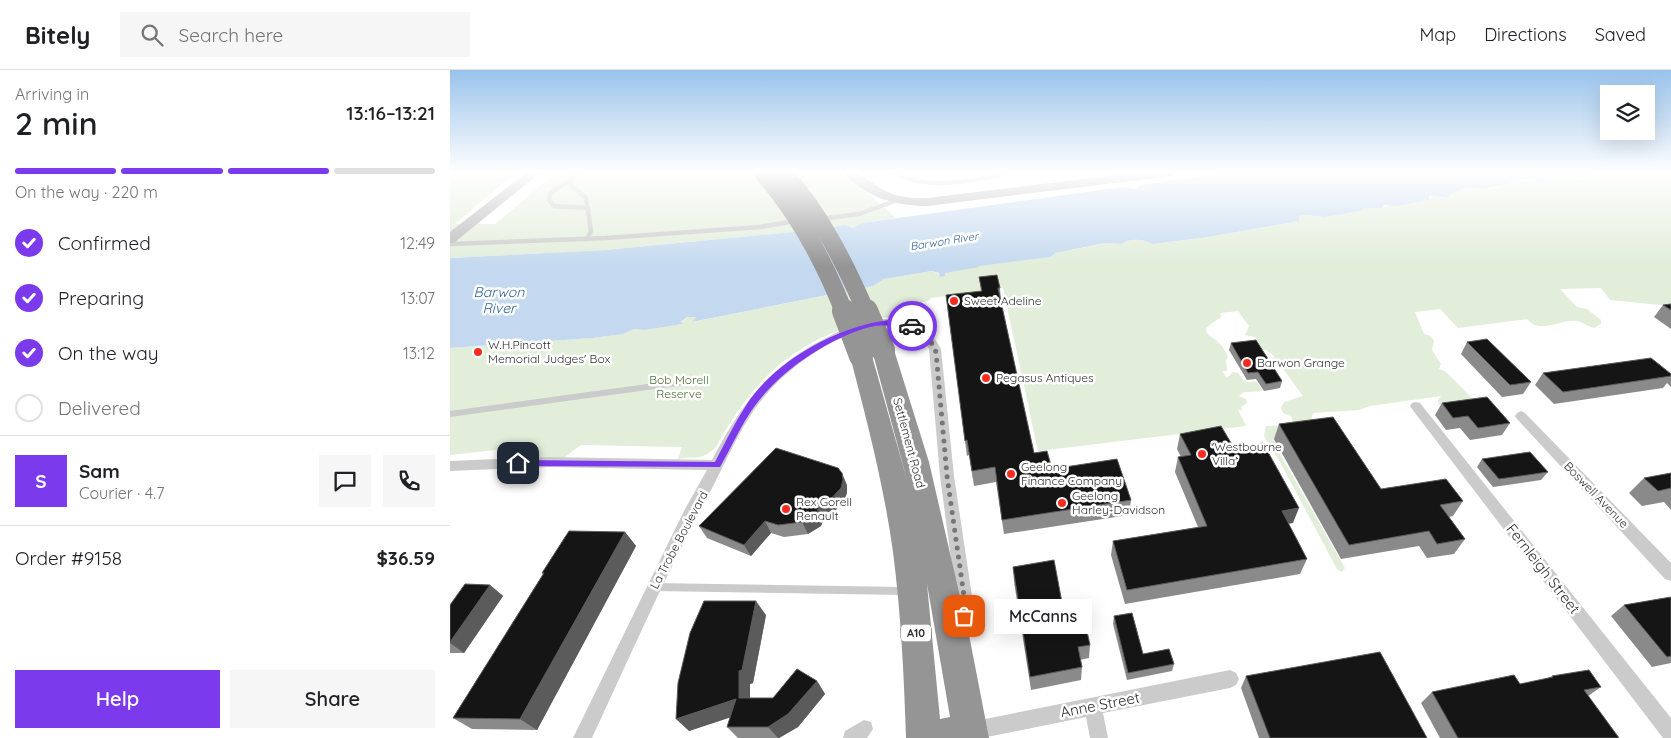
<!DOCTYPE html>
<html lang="en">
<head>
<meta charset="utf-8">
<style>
	:root { --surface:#fff; --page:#f6f6f6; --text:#202124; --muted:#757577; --line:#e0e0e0; --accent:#7c3aed }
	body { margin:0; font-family:Quicksand,sans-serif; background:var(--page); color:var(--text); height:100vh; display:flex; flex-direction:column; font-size:19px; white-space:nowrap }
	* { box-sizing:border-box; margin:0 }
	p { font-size:16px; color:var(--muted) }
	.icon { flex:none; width:28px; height:28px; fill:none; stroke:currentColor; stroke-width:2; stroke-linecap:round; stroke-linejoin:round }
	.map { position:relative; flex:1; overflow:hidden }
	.details { display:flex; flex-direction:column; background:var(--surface); width:450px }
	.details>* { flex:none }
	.tools { position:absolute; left:1150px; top:15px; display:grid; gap:10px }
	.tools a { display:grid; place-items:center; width:55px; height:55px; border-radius:0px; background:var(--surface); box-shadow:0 5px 20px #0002; font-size:25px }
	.pin { position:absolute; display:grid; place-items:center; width:42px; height:42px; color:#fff; margin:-21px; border-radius:10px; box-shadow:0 2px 8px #0006 }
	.courier { position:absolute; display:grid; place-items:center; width:50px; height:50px; margin:-25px; border:4px solid #7c3aed; border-radius:50%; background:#fff; color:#222; box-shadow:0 1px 6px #0007 }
	.bubble { position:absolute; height:35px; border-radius:0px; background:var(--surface); box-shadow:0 5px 20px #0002; font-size:16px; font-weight:600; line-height:35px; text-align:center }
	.headline em { font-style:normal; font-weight:600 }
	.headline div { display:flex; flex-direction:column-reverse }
	.headline { display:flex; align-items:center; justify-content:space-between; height:85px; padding:0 15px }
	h1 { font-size:32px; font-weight:600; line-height:38px }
	.bar { display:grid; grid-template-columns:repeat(4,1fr); gap:8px 5px; align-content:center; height:60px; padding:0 15px }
	.bar i { height:6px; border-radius:4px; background:var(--line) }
	.bar .active { background:var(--accent) }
	.bar p { grid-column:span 4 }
	.line { display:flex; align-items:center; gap:12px; padding:0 15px; border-top:1px solid var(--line) }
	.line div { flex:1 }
	.round { display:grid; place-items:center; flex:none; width:52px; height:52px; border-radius:0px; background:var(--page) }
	ol { padding:0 15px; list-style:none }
	li { display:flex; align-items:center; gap:15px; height:55px }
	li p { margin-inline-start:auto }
	li .icon { padding:5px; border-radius:50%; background:var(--accent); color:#fff; stroke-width:4 }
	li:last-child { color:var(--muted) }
	li i { width:28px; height:28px; border:2px solid var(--line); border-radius:50% }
	.primary-button { display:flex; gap:10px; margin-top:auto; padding:10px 15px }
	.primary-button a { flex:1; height:58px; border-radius:0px; background:var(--accent); color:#fff; font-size:20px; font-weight:600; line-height:58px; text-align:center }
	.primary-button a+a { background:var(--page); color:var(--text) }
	header { display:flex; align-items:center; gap:30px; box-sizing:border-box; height:70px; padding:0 25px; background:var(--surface); border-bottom:1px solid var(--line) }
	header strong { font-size:24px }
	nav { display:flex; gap:28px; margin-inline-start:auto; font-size:18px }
	.search { width:350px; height:45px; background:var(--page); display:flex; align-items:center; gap:12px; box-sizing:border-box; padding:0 18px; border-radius:0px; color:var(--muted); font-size:19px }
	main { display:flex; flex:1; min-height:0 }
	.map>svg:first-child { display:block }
</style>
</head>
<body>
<header>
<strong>Bitely</strong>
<div class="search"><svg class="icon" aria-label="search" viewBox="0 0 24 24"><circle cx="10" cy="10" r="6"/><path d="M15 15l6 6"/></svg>Search here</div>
<nav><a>Map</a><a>Directions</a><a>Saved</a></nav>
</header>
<main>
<section class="details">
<div class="headline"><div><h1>2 min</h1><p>Arriving in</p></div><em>13:16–13:21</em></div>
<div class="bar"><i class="active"></i><i class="active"></i><i class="active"></i><i></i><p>On the way · 220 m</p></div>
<ol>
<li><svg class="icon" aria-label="check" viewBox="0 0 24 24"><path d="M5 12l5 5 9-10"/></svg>Confirmed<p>12:49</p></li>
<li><svg class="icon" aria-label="check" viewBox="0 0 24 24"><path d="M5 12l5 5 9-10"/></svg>Preparing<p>13:07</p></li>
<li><svg class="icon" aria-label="check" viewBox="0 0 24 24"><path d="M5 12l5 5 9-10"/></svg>On the way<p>13:12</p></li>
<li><i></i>Delivered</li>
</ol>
<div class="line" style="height:90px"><b class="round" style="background:var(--accent);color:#fff">S</b><div><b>Sam</b><p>Courier · 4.7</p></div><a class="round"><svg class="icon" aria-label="chat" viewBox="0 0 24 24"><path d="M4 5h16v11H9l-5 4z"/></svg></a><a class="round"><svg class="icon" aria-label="phone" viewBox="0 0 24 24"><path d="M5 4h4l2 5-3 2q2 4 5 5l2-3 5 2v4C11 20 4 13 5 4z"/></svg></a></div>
<div class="line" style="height:65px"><div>Order #9158</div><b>$36.59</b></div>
<div class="primary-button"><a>Help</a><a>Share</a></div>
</section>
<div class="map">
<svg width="1221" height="668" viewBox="0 0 1221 668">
	<rect width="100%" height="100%" fill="#fff"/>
	<path fill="#e2edda" d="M0,102H66L5,154H45L107,102H388L422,127L446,148L412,153L403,158L395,155L344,162L155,180L0,188Z
		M1221,102V236L1160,230L1151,218L1110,219L1127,237L1137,239L1151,250V254L1144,258C1137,256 1131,251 1126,251C1109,249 1091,265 1077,249L1008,258L990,239L965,242L974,264L981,266L984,271L982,280L991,294L989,299L995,301L1027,333L992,341L988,331L991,326L920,336L909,340L863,343L861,350L827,376L826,377L895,498L892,502L887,499L830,392L814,366L816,356L842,355V347L833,343L831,338L834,332L853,326L828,292L819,294L815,292L823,291L822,288L825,287L816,280H812L805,267L795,265L799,256L788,241L770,243L771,247L756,258C756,267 764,267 769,273C773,277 776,282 778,287L776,291L777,301H772L777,308L783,302L788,303C794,311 795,314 806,311L813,321L794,322L789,326L796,329L797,333L791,337L792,340H788L796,356L588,381L553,218L481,228L480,230L460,236H448L451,247C435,246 421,251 406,255C339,274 298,317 266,377C249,393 244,385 228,389L232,377L131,375L112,389H64L73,377L0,385V278L143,268L172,264L184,259L195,260L233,254L231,253L237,247H247L243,252L423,216L434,209L482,201L494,206L496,201L536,191L627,179L655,173L672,174C680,168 693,169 702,174L758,167L848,151V146L855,145L875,147L912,141L914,138C936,137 957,134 979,130L981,125L998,128C1010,113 1023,121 1038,119C1057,115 1072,107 1091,113L1103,107L1122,106L1130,109L1145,103Z"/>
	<path fill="#c4d9ef" d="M787,102H1173L1145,103L1144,107C1130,109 1117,106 1103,107L1102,111L1091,113L1080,109L1072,110L1035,119L1014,118L1001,124L998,128L981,125L979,127V130L946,136L934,135L932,138H914L912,141L875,147L855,145L849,146V151L758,167L702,174C693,169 680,168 672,174L655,173L605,183L600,187L529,196V197L495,203V206L490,207L489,203L482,201L434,209L423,216L242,252L246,247H237L231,252L233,254L195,260L184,259L173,264L143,268L0,278V188L155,180L344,162L395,155L403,158L412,153L673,117L685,119L691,115Z"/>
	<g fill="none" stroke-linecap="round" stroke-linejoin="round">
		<path stroke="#cbcbcb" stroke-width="4.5" d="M130,102L120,110L121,115L136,128L141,161L137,169
			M444,102C471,117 499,114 528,109C539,107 549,106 559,102
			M120,110L100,123L99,130L104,136L138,138
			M370,149L409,144L445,131
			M0,174L156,168L310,157L345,151"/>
		<path stroke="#cbcbcb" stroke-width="6" d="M0,344L256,309"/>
		<path stroke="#cbcbcb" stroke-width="8" d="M204,517L454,521"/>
		<path fill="#cbcbcb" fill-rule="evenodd" d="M435,249C459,250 479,255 491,279L504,406L522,526V546L515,566L509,568L503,566L501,560L506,546V526L490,406L479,279C470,259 448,254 428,257C388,262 339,296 314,327C290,356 277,390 260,422C217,502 180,586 142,668H123L234,441L257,400L100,397L0,401V391L100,387L262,390C291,335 319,296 376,268C394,258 414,251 435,249Z
			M966,332L970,333L1221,648V668H1213L962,339L960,336L962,333Z
			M1071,341L1075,343L1221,493V511L1215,509L1067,349L1065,346L1067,343Z
			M780,600L786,603L789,609L786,615L780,618L653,643L658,668H640L636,647L532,668H514L511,661L513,654L520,652Z
			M414,650L421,652L423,659L417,668H393L395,661Z"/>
		<path fill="#b8b8b8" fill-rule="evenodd" d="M77,102H91L5,172L0,173V162Z
			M393,102C415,102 420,114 438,122C451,128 464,128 477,128L690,102H728L722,106L477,136C446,136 414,127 393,102Z"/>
		<path fill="#959595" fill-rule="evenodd" d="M433,273L441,275L444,280L479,392L520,570L539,668H456C454,606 451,544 443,482C434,416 417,351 400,286L403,281L411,279L419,281L422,286L457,410L422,280L425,275ZM477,514L500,647L490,649Z"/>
		<path stroke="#959595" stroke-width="18" d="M312,102C348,143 374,191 394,242
			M333,102C370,144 394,191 416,242"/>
		<path stroke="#959595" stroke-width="24" d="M394,241L411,286
			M416,241L433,280"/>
	</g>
	<path fill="#8a8a8a" d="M529,207L550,218L551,232L584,383L602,399L681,430L679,445L554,464L546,412L524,416L519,385L517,386L515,371L531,221Z
		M1221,234V259L1204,247L1213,235Z
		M1017,272L1081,312L1073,324L1052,327L1011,284Z
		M781,273L832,311L830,318L814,321L806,309L797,310L779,280Z
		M1093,303L1221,304V317L1217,313L1213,318L1104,334L1085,315Z
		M992,333L1060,353L1052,365L1020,370L1010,358L996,360L985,345Z
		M829,354L931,419L1013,431L1003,446L999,447L1015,469L1004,484L977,488L969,476L891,489L824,369Z
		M730,364L784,378L843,453H838L857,489L850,504L675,534L661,485L663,471L748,457L725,402L728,387H731L727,379Z
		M1032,389L1098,402L1091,410L1043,417L1027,397Z
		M1221,403V440L1214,432L1192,436L1179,423L1194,408Z
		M397,415V422L395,430L384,442L375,446L371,456L358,464L334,467L321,463L301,486L257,468L249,456Z
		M175,462L186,476L87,660L22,659L3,648L93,504L92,503Z
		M563,497L613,538L640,575L639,588L630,590L632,597L631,610L581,620L564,512Z
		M40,515L53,526L14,583H0V535Z
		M1221,527V593L1202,597L1161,546L1174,535Z
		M316,545L303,613L300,614V628H323L367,611L375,624L348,657L329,668H288L277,657L280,647L239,661Z
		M664,546L693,584L724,594L722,601L677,610L663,554Z
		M796,606L977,668H809L791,618Z
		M1102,606L1151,617L1138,626L1169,668H990L971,633L982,622L1070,614L1099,608Z"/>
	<path fill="#5b5b5b" d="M392,403L397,415V422L395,430L384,442L375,446L371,456L358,464L352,452L370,434Z
		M849,438L843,453L826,456L832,441Z
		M315,451L321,463L301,486L294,475Z
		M175,462L186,476L87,660L70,649Z
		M40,515L53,526L14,583L0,573V572Z
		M306,531L316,545L303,613L300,614V640L289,628V601Z
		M367,611L375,624L348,657L329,668H328L318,657Z
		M286,629L297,642L239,661L226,649Z"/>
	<path fill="#151515" stroke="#5b5b5b" d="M547,205L550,218H548L584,383L597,381L602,399L667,389L681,430L552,450L545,397L522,401L517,370L515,371L496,225L532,221L529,207Z
		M1221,234V240L1213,235Z
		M1037,269L1081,312L1060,315L1017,272Z
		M806,270L832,311L816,314L808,302L798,303L781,273Z
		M1201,288L1221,304V306L1113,322L1093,303Z
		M1037,327L1060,353L1028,358L1018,346L1003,348L992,333Z
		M883,347L931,419L996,409L1013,431L990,435L1015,469L987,474L979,461L899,475L829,354Z
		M771,356L784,378L813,373L849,438L832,441L857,489L677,520L663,471L757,456L728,387L741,385L730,364Z
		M326,378L388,398L392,403L393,410L391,418L380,430L370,434L366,444L352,452L328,455L315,451L294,475L249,456Z
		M1080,382L1098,402L1049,409L1032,389Z
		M1221,403V418L1208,421L1194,408Z
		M119,461L175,462L70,649L3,648L94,503H92Z
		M604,490L613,538L629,535L630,539H632L640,575L628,577L632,597L580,607L563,497Z
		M15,514L40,515L0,572V535Z
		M1221,527V586L1217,587L1174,535Z
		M254,531H306L292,600L289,601V628H323L347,599L367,611L338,644L318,657H277L286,629L226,649L228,613L240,563Z
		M682,543L693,584L719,579L724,594L678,603L664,546Z
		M930,582L977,668H820L796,606Z
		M1139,600L1151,617L1134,620L1169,668H1008L982,622L1064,605L1070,614L1103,607L1102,606Z"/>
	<linearGradient id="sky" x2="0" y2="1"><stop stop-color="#99c3eb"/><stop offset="0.52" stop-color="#fff"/><stop offset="1" stop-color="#fff" stop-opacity="0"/></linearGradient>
	<rect width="1221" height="196" fill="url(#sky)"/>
	<path fill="#7c3aed" d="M439,250L465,256L462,259C447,256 434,254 420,257C378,268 329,302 304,337C291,355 281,378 270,397L68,396L64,393L68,390L265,392C275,373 285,352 297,334C326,290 388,256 439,250Z"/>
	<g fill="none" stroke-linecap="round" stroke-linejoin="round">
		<path stroke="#777" stroke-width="5" stroke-dasharray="0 9" d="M462,256L478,266L486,282L497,406L514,526V546"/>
	</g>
	<g fill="#f62c1f" stroke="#fff" stroke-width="2">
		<circle cx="504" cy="231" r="5"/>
		<circle cx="28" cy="282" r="5"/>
		<circle cx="797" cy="293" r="5"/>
		<circle cx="536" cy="308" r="5"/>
		<circle cx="752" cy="384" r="5"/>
		<circle cx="561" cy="404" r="5"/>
		<circle cx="612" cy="433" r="5"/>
		<circle cx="336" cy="439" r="5"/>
	</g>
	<g text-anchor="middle" stroke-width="5" stroke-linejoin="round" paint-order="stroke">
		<g font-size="11" font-style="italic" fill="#346498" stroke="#fff">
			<text transform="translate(494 171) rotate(-9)" y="4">Barwon River</text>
		</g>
		<rect fill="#fff" stroke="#6d6d6d" stroke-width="1" x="451" y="554.5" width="30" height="17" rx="4"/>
		<g font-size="11" font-weight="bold" fill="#2e2e2e">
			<text x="466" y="567">A10</text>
		</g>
		<g font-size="12" fill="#2e2e2e" stroke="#fff" text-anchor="start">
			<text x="514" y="235">Sweet Adeline</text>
			<text x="38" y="279">W.H.Pincott<tspan x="38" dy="14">Memorial Judges' Box</tspan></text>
			<text x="807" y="297">Barwon Grange</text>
			<text x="546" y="312">Pegasus Antiques</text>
			<text x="762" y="381">'Westbourne<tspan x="762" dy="14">Villa'</tspan></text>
			<text x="571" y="401">Geelong<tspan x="571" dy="14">Finance Company</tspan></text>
			<text x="622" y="430">Geelong<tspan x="622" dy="14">Harley-Davidson</tspan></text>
			<text x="346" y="436">Rex Gorell<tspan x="346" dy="14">Renault</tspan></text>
		</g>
		<g font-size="12" fill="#496e37" stroke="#fff">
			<text x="229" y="314">Bob Morell<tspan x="229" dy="14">Reserve</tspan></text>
		</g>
		<g font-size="12" fill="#2e2e2e" stroke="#fff">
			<text transform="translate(459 373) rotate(75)" y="4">Settlement Road</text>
			<text transform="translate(1146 425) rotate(46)" y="4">Boswell Avenue</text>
			<text transform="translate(229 470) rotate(-62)" y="4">La Trobe Boulevard</text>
		</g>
		<g font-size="14" font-style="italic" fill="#346498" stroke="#fff">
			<text x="49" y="227">Barwon<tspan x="49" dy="16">River</tspan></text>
		</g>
		<g font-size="15" fill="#2e2e2e" stroke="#fff">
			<text transform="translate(1093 499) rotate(52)" y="5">Fernleigh Street</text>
			<text transform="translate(650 635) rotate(-11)" y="5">Anne Street</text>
		</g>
	</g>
</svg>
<div class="tools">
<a><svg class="icon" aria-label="layers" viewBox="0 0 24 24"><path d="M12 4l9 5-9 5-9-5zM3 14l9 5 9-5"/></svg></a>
</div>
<div class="pin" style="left:514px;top:546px;background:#ea580c"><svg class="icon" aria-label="bag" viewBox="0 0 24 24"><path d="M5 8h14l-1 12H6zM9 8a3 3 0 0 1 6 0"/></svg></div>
<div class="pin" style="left:68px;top:393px;background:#1f2937"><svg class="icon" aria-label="home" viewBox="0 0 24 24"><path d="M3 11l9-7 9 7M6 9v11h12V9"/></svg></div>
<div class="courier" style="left:462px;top:256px"><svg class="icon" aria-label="car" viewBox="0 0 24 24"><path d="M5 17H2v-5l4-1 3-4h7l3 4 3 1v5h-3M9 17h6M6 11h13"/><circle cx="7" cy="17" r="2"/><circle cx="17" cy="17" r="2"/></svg></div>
<div class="bubble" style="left:544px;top:529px;width:98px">McCanns</div>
</div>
</main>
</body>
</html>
